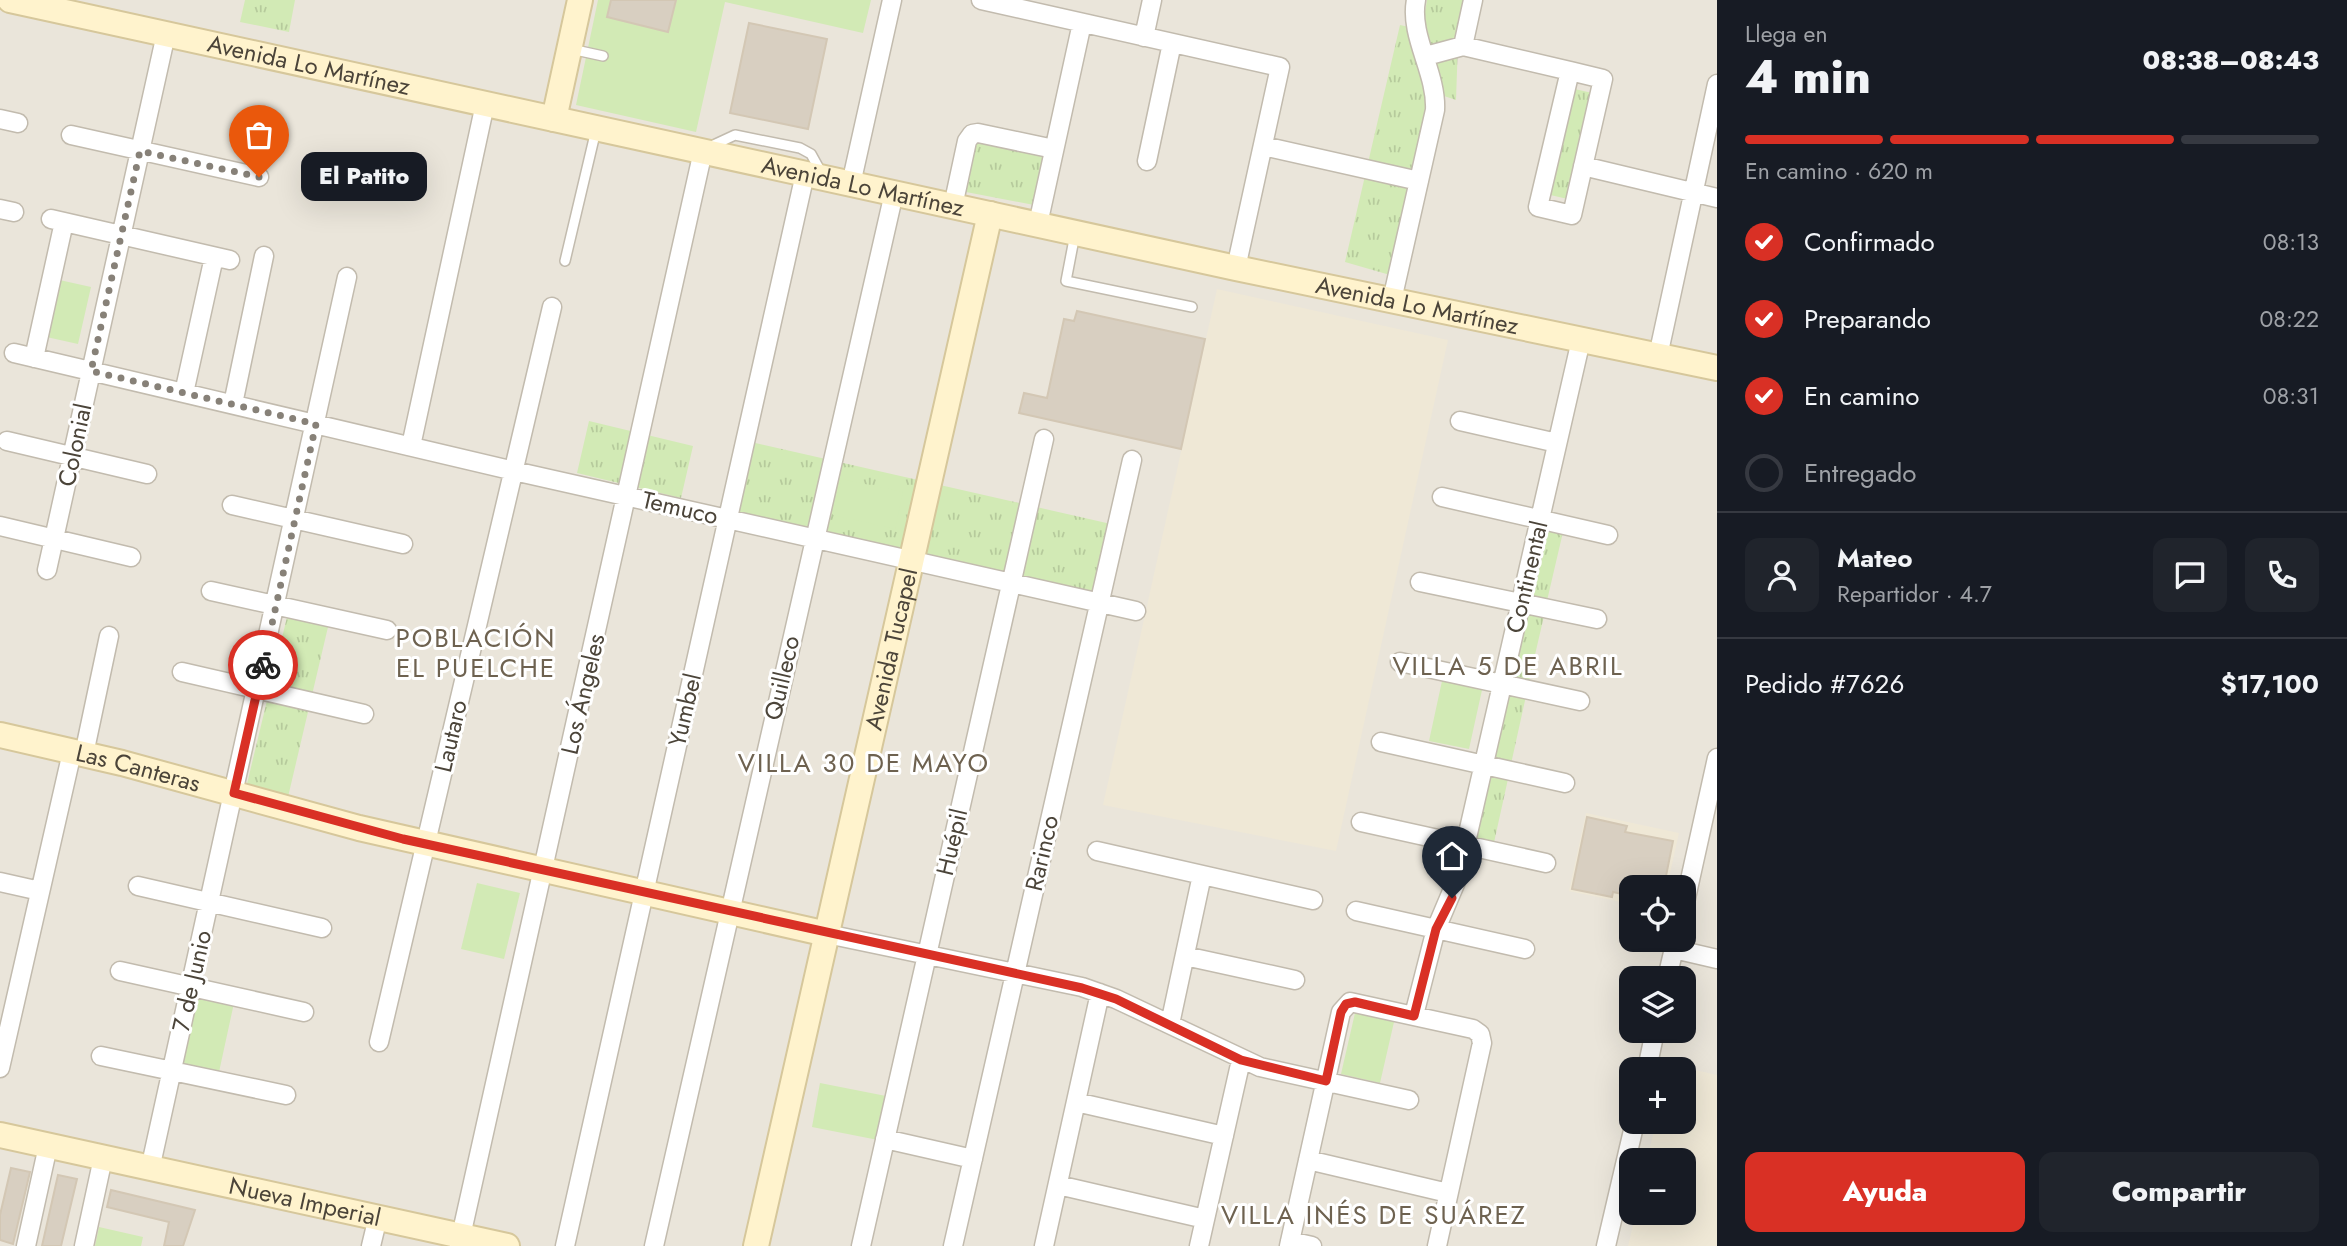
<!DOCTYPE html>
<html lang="es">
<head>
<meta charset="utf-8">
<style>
	:root { --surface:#171b24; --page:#20242c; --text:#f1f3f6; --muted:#9ea1a6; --line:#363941; --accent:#d93025 }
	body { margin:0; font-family:Jost,sans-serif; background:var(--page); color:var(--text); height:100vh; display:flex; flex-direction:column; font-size:26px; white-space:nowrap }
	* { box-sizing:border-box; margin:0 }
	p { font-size:23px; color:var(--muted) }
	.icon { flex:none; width:38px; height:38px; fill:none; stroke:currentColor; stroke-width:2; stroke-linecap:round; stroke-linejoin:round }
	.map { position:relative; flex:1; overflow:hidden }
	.side { display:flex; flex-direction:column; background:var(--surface); width:630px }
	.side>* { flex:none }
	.tools { position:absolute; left:1619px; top:875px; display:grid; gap:14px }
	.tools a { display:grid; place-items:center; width:77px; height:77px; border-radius:14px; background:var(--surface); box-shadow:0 7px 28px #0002; font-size:35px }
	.pin { position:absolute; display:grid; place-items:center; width:60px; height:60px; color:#fff; margin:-72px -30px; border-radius:50% 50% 50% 0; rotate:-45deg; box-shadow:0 0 7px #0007 }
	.pin .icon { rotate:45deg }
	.courier { position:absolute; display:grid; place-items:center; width:70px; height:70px; margin:-35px; border:5px solid #d93025; border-radius:50%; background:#fff; color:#222; box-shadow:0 2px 9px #0007 }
	.bubble { position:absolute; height:49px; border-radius:14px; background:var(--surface); box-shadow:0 7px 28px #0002; font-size:23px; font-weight:800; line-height:49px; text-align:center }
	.overview em { font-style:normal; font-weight:800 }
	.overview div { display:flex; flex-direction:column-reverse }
	.overview { display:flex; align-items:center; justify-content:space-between; height:119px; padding:0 28px }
	h1 { font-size:46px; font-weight:800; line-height:52px }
	.bar { display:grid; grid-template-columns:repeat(4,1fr); gap:10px 7px; align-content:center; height:84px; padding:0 28px }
	.bar i { height:9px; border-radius:5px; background:var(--line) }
	.bar .active { background:var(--accent) }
	.bar p { grid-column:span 4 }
	.line { display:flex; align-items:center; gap:18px; padding:0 28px; border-top:2px solid var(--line) }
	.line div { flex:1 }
	.round { display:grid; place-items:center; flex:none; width:74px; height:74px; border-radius:14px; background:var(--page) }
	ol { padding:0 28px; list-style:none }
	li { display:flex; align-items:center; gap:21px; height:77px }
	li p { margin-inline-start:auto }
	li .icon { padding:7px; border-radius:50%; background:var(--accent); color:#fff; stroke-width:4 }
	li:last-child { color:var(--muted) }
	li i { width:38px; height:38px; border:4px solid var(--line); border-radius:50% }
	.cta { display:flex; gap:14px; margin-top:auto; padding:14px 28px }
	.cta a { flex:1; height:80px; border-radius:14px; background:var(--accent); color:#fff; font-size:28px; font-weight:800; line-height:80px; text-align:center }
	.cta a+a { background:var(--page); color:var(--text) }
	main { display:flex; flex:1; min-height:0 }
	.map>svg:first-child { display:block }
</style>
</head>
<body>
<main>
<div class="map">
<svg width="1717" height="1246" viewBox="0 0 1717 1246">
	<defs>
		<pattern id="grass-tufts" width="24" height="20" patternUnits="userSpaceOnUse" patternTransform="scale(1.75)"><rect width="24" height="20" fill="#d2eab5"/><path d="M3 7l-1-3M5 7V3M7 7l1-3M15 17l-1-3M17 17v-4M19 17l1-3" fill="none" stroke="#b6ca9c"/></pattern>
	</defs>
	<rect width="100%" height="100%" fill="#f6f3ec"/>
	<path fill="#eae5da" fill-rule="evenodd" d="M0,0H1717V1246H0ZM1631,887H1684V940H1631ZM1631,978H1684V1031H1631ZM1631,1069H1684V1122H1631ZM1631,1160H1684V1213H1631Z"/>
	<path fill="#efe8d6" d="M1217,289L1448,340L1336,851L1103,805Z
		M1586,813L1679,833L1667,887H1631V904L1569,891Z
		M1669,1064L1717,1075V1246H1628L1636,1213H1684V1160H1647L1656,1122H1684V1069H1668Z"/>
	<path fill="url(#grass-tufts)" d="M245,0H295L289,32L240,22Z
		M1427,0H1467L1458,42L1456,100L1444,96L1424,17Z
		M1400,25L1409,27L1422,57L1426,107L1390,275L1345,262Z
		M1570,88L1597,94L1572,200L1546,194Z
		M975,142L1043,154L1034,205L966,192Z
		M589,421L693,446L681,498L577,473Z
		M751,442L1111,524L1095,593L733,517Z
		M1543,528L1563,532L1546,605L1527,600Z
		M1525,613L1544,616L1528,685L1510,681Z
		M287,617L328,627L288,797L246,788Z
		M1508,692L1526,696L1511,764L1493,760Z
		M1489,775L1508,779L1493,847L1474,843Z"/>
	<path fill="#d2eab5" d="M598,0H871L863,33L725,2L696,132L576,105Z
		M55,279L91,287L78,344L42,336Z
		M841,479L903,492L895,529L833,515Z
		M1442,681L1482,690L1469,749L1429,741Z
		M477,883L520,893L504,959L461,949Z
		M198,995L234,1003L219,1072L183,1064Z
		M1355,1013L1394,1022L1380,1083L1341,1074Z
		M820,1083L886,1096L878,1140L812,1127Z
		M99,1227L143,1237L141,1246H95Z"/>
	<path fill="#d8cfc1" stroke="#d3c7b4" stroke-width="2" d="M611,0H676L668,32L607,17Z
		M749,23L827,39L808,129L730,113Z
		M1077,311L1205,339L1181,449L1019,413L1024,393L1047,398L1064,319L1074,321Z
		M1587,817L1627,826L1625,832L1673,841L1665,881L1655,880L1654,887H1631V896L1613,892L1612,897L1572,889Z
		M11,1168L30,1172L13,1244L0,1240V1215Z
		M58,1175L77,1179L61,1246H42Z
		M111,1190L195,1210L183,1246H164L169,1222L107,1207Z"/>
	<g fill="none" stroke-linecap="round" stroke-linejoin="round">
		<g stroke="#c2bbae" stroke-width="12">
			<path id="lane" d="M571,49L603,56
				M707,148L735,135L800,148L811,154L822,174
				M1075,234L1066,281L1192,307
				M565,261L596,130"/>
		</g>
		<g stroke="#c2bbae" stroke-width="21">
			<path id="street" d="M981,0L1280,67L1236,268
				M1144,37L1152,0
				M1463,46L1473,0
				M1426,56L1463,46L1570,71
				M1570,71L1603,79L1572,215L1538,207Z
				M0,119L18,123
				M71,135L259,177
				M1263,146L1419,181
				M1147,161L1172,43
				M1583,166L1717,198
				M851,184L892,0
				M953,206L967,141L972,134L978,133L1054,149
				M0,209L14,212
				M51,219L230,260
				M1038,224L1082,23
				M1392,300L1435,110C1437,73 1409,36 1416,0
				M14,353L514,471L1136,611
				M1658,356L1717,84
				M34,358L64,222
				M184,393L214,257
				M233,404L264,256
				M1460,421L1557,443
				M7,441L147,474
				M411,446L485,104
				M1442,497L1608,535
				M232,505L403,544
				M0,526L131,557
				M47,570L166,34
				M1420,582L1597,619
				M211,591L387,630
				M1400,662L1580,701
				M182,672L364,714
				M1381,742L1565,783
				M84,754L109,636
				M1361,822L1546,863
				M1097,851L1313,900
				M0,882L40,891
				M138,886L322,928
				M1684,907L1717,758
				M1356,911L1525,949
				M827,934L1082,987L1116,999L1260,1067L1409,1100
				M1674,949L1717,959
				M1185,956L1295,980
				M120,971L304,1012
				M1667,978L1676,940
				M1414,1015L1436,929L1458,877L1581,340
				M1170,1024L1202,875
				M379,1042L552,307
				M101,1056L286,1095
				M0,1068L72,752
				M1647,1069L1655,1031
				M1076,1102L1224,1136
				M885,1139L973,1159
				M1308,1160L1448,1193
				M150,1169L347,277
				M1058,1185L1205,1219
				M1290,1241L1312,1246
				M459,1245L703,151
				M26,1246L48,1146
				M84,1246L103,1158
				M371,1246L378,1217
				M565,1246L805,174
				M654,1246L894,193
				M861,1246L1044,439
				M953,1246L1132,460
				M1044,1246L1100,993
				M1199,1246L1241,1060
				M1289,1246L1341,1012L1350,1002L1473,1029L1480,1034L1482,1043L1437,1246
				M1606,1246L1635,1122"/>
		</g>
		<g stroke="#d6c79b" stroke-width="28">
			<g id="secondary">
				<path id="s1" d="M10,0L1236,268L1717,368"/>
				<path d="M554,119L580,0"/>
				<path id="s2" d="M0,735L122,763L359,828L827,934"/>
				<path id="s3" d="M0,1135L507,1246"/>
				<path id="s4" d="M756,1246L990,214"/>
			</g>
		</g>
		<use href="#lane" stroke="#fff" stroke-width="9"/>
		<use href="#street" stroke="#fff" stroke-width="18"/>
		<use href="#secondary" stroke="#fff3cd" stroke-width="24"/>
	</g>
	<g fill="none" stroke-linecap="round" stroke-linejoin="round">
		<path stroke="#878178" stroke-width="7" stroke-dasharray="0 12.6" d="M259,177L140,151L91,371L316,424L263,665"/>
		<path stroke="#d93025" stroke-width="9" d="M263,665L234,793L403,839L1082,988L1116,999L1241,1060L1326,1081L1341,1012L1346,1004L1355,1002L1414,1016L1436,929L1452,898"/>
	</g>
	<g text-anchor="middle" stroke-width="6" stroke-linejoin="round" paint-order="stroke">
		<g font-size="24" fill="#4b4439" stroke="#fff">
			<text dy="8" stroke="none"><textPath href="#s1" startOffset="306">Avenida Lo Martínez</textPath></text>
			<text dy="8" stroke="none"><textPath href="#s1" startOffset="873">Avenida Lo Martínez</textPath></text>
			<text dy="8" stroke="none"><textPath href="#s1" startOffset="1440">Avenida Lo Martínez</textPath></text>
			<text transform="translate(75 445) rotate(-78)" y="8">Colonial</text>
			<text transform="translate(680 508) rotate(13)" y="8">Temuco</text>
			<text transform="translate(1527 577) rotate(-77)" y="8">Continental</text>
			<text dy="8" stroke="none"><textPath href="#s4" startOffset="612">Avenida Tucapel</textPath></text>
			<text transform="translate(782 678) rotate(-77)" y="8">Quilleco</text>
			<text transform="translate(583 694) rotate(-77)" y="8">Los Ángeles</text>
			<text transform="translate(685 710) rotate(-77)" y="8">Yumbel</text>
			<text transform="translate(451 736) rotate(-77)" y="8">Lautaro</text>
			<text dy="8" stroke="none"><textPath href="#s2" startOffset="142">Las Canteras</textPath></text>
			<text transform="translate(952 842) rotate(-77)" y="8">Huépil</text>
			<text transform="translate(1042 853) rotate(-77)" y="8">Rarinco</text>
			<text transform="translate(192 981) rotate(-77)" y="8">7 de Junio</text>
			<text dy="8" stroke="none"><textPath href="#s3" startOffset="312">Nueva Imperial</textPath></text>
		</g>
		<g font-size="26" letter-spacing="2" fill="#6e6250" stroke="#fff">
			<text x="476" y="647">POBLACIÓN<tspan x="476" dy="30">EL PUELCHE</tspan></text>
			<text x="1508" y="675">VILLA 5 DE ABRIL</text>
			<text x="864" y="772">VILLA 30 DE MAYO</text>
			<text x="1374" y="1224">VILLA INÉS DE SUÁREZ</text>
		</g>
	</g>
</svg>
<div class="tools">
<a><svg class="icon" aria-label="locate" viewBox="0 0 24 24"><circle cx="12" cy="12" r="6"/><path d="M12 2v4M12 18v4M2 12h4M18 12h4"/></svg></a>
<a><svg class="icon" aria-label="layers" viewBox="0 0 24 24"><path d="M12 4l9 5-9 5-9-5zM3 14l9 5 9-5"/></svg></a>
<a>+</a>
<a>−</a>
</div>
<div class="pin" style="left:259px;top:177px;background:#ea580c"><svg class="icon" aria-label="bag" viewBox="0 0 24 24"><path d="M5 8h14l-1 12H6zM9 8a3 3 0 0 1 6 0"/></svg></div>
<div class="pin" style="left:1452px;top:898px;background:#1f2937"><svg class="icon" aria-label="home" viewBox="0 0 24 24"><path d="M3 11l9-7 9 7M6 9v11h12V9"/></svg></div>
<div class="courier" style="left:263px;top:665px"><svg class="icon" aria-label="bike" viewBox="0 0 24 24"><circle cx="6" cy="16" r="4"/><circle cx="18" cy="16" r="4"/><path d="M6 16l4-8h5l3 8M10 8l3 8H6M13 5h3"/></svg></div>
<div class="bubble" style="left:301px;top:152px;width:126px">El Patito</div>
</div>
<section class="side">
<div class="overview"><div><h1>4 min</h1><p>Llega en</p></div><em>08:38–08:43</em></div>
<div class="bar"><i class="active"></i><i class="active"></i><i class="active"></i><i></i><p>En camino · 620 m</p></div>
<ol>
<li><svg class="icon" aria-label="check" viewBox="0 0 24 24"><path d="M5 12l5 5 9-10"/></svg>Confirmado<p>08:13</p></li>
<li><svg class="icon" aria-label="check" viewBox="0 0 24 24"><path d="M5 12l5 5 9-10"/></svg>Preparando<p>08:22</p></li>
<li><svg class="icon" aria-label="check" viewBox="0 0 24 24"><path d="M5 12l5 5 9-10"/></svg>En camino<p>08:31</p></li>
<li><i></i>Entregado</li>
</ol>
<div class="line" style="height:126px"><a class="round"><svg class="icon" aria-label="person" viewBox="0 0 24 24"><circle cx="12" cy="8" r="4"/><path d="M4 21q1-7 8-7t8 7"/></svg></a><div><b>Mateo</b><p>Repartidor · 4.7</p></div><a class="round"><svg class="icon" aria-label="chat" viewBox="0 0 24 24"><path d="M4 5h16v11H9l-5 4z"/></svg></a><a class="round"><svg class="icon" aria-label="phone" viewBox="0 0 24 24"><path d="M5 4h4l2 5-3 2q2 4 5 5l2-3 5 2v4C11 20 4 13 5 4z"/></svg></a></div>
<div class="line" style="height:91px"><div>Pedido #7626</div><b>$17,100</b></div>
<div class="cta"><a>Ayuda</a><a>Compartir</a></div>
</section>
</main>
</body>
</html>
